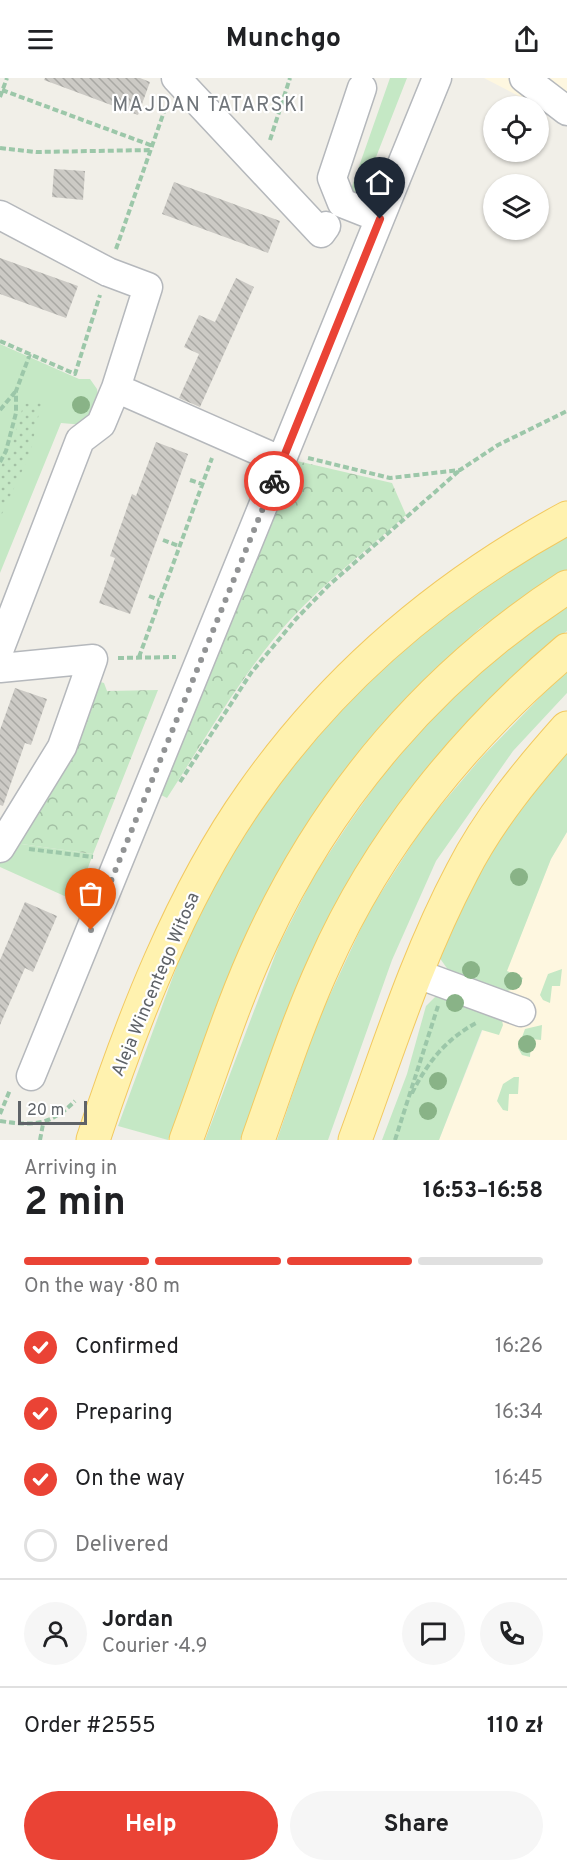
<!DOCTYPE html>
<html lang="en">
<head>
<meta charset="utf-8">
<style>
	:root { --surface:#fff; --page:#f6f6f6; --text:#202124; --muted:#757577; --line:#e0e0e0; --accent:#ea4335 }
	body { margin:0; font-family:Overpass,sans-serif; background:var(--page); color:var(--text); height:100vh; display:flex; flex-direction:column; font-size:22px; white-space:nowrap }
	* { box-sizing:border-box; margin:0 }
	p { font-size:20px; color:var(--muted) }
	.icon { flex:none; width:33px; height:33px; fill:none; stroke:currentColor; stroke-width:2; stroke-linecap:round; stroke-linejoin:round }
	.map { position:relative; height:1062px; overflow:hidden }
	.drawer { display:flex; flex-direction:column; background:var(--surface); flex:1 }
	.drawer>* { flex:none }
	.controls { position:absolute; left:483px; top:18px; display:grid; gap:12px }
	.controls a { display:grid; place-items:center; width:66px; height:66px; border-radius:50%; background:var(--surface); box-shadow:0 2px 4px #0004; font-size:30px }
	.scale { position:absolute; left:18px; bottom:15px; width:69px; box-sizing:border-box; padding-left:6px; border:3px solid #5f6368; border-top:0; font-size:16px; line-height:21px; white-space:nowrap; color:#5f6368; -webkit-text-stroke:4px #fff; paint-order:stroke }
	.pin { position:absolute; display:grid; place-items:center; width:51px; height:51px; color:#fff; margin:-62px -26px; border-radius:50% 50% 50% 0; rotate:-45deg; box-shadow:0 0 6px #0007 }
	.pin .icon { rotate:45deg }
	.courier { position:absolute; display:grid; place-items:center; width:60px; height:60px; margin:-30px; border:4px solid #ea4335; border-radius:50%; background:#fff; color:#222; box-shadow:0 2px 8px #0007 }
	.summary em { font-style:normal; font-weight:700 }
	.summary div { display:flex; flex-direction:column-reverse }
	.summary { display:flex; align-items:center; justify-content:space-between; height:102px; padding:0 24px }
	h1 { font-size:39px; font-weight:700; line-height:45px }
	.bar { display:grid; grid-template-columns:repeat(4,1fr); gap:9px 6px; align-content:center; height:72px; padding:0 24px }
	.bar i { height:8px; border-radius:4px; background:var(--line) }
	.bar .current { background:var(--accent) }
	.bar p { grid-column:span 4 }
	.line { display:flex; align-items:center; gap:15px; padding:0 24px; border-top:2px solid var(--line) }
	.line div { flex:1 }
	.round { display:grid; place-items:center; flex:none; width:63px; height:63px; border-radius:32px; background:var(--page) }
	ol { padding:0 24px; list-style:none }
	li { display:flex; align-items:center; gap:18px; height:66px }
	li p { margin-inline-start:auto }
	li .icon { padding:6px; border-radius:50%; background:var(--accent); color:#fff; stroke-width:4 }
	li:last-child { color:var(--muted) }
	li i { width:33px; height:33px; border:3px solid var(--line); border-radius:50% }
	.action { display:flex; gap:12px; margin-top:auto; padding:12px 24px }
	.action a { flex:1; height:69px; border-radius:36px; background:var(--accent); color:#fff; font-size:24px; font-weight:700; line-height:69px; text-align:center }
	.action a+a { background:var(--page); color:var(--text) }
	header { display:flex; justify-content:space-between; align-items:center; height:78px; padding:0 24px; background:var(--surface); font-size:27px; font-weight:700 }
	.map>svg:first-child { display:block }
</style>
</head>
<body>
<header><svg class="icon" aria-label="menu" viewBox="0 0 24 24"><path d="M4 6h16M4 12h16M4 18h16"/></svg>Munchgo<svg class="icon" aria-label="share" viewBox="0 0 24 24"><path d="M12 15V3M7 8l5-5 5 5M5 13v7h14v-7"/></svg></header>
<div class="map">
<svg width="567" height="1062" viewBox="0 0 567 1062">
	<defs>
		<pattern id="forest-crowns" width="20" height="18" patternUnits="userSpaceOnUse" patternTransform="scale(1.5)"><rect width="20" height="18" fill="#c5e8c5"/><path d="M2 6a3 3 0 1 1 6 0M12 15a3 3 0 1 1 6 0" fill="none" stroke="#a3c0a4"/></pattern>
		<pattern id="garden-dots" width="8" height="8" patternUnits="userSpaceOnUse" patternTransform="scale(1.5)"><rect width="8" height="8" fill="#c5e8c5"/><path d="M2 2h.1M6 6h.1" fill="none" stroke="#a3c0a4" stroke-width="1.8" stroke-linecap="round"/></pattern>
		<pattern id="building-back-hatch" width="6" height="6" patternUnits="userSpaceOnUse" patternTransform="scale(1.5)"><rect width="6" height="6" fill="#cccac5"/><path d="M-1 5l2 2M0 0l6 6M5-1l2 2" fill="none" stroke="#a9a8a4"/></pattern>
	</defs>
	<rect width="100%" height="100%" fill="#f1efe8"/>
	<path fill="#fef7e0" d="M484,0H567V45L538,28Z
		M567,754V1062H439L551,781Z"/>
	<path fill="#c5e8c5" d="M390,0H407L360,120L349,117Z
		M0,266L79,301H90L97,311L99,325L85,347L61,345L0,495Z
		M567,456V494L480,550L409,620L195,991L168,1062L118,1048L196,836L241,755L291,686L345,626L404,567L478,511Z
		M567,528V553L544,571L289,929L240,1062H205L279,867L314,798L349,745L385,694L452,618L486,587Z
		M567,594V615L513,673L436,783L392,882L328,1062H277L316,947L368,835L425,746L481,680L549,610Z
		M567,669V754L551,781L507,893L523,900L518,910L503,914L451,896L439,879L486,777Z
		M14,765L93,776L85,798L80,825L0,789V784Z
		M562,891L560,908H552L550,925L543,922L540,917L548,896Z
		M438,916L501,938L503,947L499,957L482,952L439,1062H382L407,996L426,928Z
		M542,947L541,962L531,961L530,979L522,977L518,970L525,951Z
		M514,999H519L518,1016H509L508,1033L503,1032L497,1023L503,1006Z"/>
	<path fill="url(#forest-crowns)" d="M297,383L392,405L406,437C367,472 325,504 290,542C242,595 206,660 167,720L161,717Z
		M97,603L104,605L107,613L158,612L93,776L14,765Z"/>
	<path fill="url(#garden-dots)" d="M42,322L30,376L0,440V390L11,371L22,332L21,327Z"/>
	<path fill="url(#building-back-hatch)" d="M45,0H140L150,4L138,37L44,2Z
		M54,91L85,93L83,122L52,119Z
		M174,104L280,143L268,175L162,136Z
		M0,180L78,208L66,240L0,216Z
		M236,200L254,209L200,329L179,320L199,276L184,269L199,237L215,244Z
		M156,364L188,376L130,536L99,525L115,480L110,478L132,416L136,418Z
		M15,610L47,621L31,667L25,665L3,728L0,727V652Z
		M25,824L57,838L33,894L25,890L0,947V882Z"/>
	<g fill="none" stroke-linecap="round" stroke-linejoin="round">
		<g stroke="#b5b8bc" stroke-width="31">
			<path id="minor" d="M176,0L321,155L326,148
				M524,0L567,33
				M362,10L332,100L342,125L380,140
				M0,137L108,194L148,209L116,310L101,346L80,362L0,570
				M116,310L282,383
				M0,590L93,581L62,669L0,770
				M415,895L521,934
				M31,998L437,0"/>
		</g>
		<g stroke="#f2c960" stroke-width="35">
			<path id="major" d="M93,1062C131,946 181,816 252,716C334,599 442,508 567,440
				M186,1062C211,995 232,926 262,862C329,717 433,595 567,509
				M258,1062C279,1003 298,944 324,887C378,765 465,658 567,572
				M355,1062C388,972 417,879 462,794C489,741 527,695 567,650"/>
		</g>
		<path stroke="#9cc7a9" stroke-width="4" stroke-dasharray="6 3" stroke-linecap="butt" d="M2,12L153,68
			M0,19L7,0
			M270,62L290,0
			M0,70L36,74L151,72
			M116,171L166,28
			M0,263L75,296L100,217
			M0,332L15,314
			M308,380L390,400L460,392L498,367L567,333
			M0,384L6,373L16,335V313L30,276
			M190,402L202,406
			M163,462L179,468
			M149,518L159,522
			M139,579L212,380
			M118,580L176,579
			M180,704L251,595L296,541L328,508L460,392
			M29,771L93,779
			M412,1015C428,984 445,962 476,945
			M0,1036L10,1012
			M0,1043C33,1048 50,1048 75,1023
			M40,1062L43,1046
			M395,1062L438,928"/>
		<use href="#minor" stroke="#fff" stroke-width="28"/>
		<use href="#major" stroke="#fff2af" stroke-width="33"/>
	</g>
	<g fill="#89b387">
		<circle cx="81" cy="327" r="9"/>
		<circle cx="519" cy="799" r="9"/>
		<circle cx="471" cy="892" r="9"/>
		<circle cx="513" cy="903" r="9"/>
		<circle cx="455" cy="925" r="9"/>
		<circle cx="527" cy="966" r="9"/>
		<circle cx="438" cy="1003" r="9"/>
		<circle cx="428" cy="1033" r="9"/>
	</g>
	<g fill="none" stroke-linecap="round" stroke-linejoin="round">
		<path stroke="#929495" stroke-width="6" stroke-dasharray="0 10.8" d="M91,852L274,403"/>
		<path stroke="#ea4335" stroke-width="8" d="M274,403L380,141"/>
	</g>
	<g text-anchor="middle" stroke-width="4.5" stroke-linejoin="round" paint-order="stroke">
		<g font-size="18" fill="#5f6368" stroke="#fff">
			<text transform="translate(155 906) rotate(-67)" y="6">Aleja Wincentego Witosa</text>
		</g>
		<g font-size="20" letter-spacing="1.5" fill="#70757a" stroke="#fff">
			<text x="209" y="33">MAJDAN TATARSKI</text>
		</g>
	</g>
</svg>
<div class="controls">
<a><svg class="icon" aria-label="locate" viewBox="0 0 24 24"><circle cx="12" cy="12" r="6"/><path d="M12 2v4M12 18v4M2 12h4M18 12h4"/></svg></a>
<a><svg class="icon" aria-label="layers" viewBox="0 0 24 24"><path d="M12 4l9 5-9 5-9-5zM3 14l9 5 9-5"/></svg></a>
</div>
<div class="scale">20 m</div>
<div class="pin" style="left:91px;top:852px;background:#ea580c"><svg class="icon" aria-label="bag" viewBox="0 0 24 24"><path d="M5 8h14l-1 12H6zM9 8a3 3 0 0 1 6 0"/></svg></div>
<div class="pin" style="left:380px;top:141px;background:#1f2937"><svg class="icon" aria-label="home" viewBox="0 0 24 24"><path d="M3 11l9-7 9 7M6 9v11h12V9"/></svg></div>
<div class="courier" style="left:274px;top:403px"><svg class="icon" aria-label="bike" viewBox="0 0 24 24"><circle cx="6" cy="16" r="4"/><circle cx="18" cy="16" r="4"/><path d="M6 16l4-8h5l3 8M10 8l3 8H6M13 5h3"/></svg></div>
</div>
<section class="drawer">
<div class="summary"><div><h1>2 min</h1><p>Arriving in</p></div><em>16:53–16:58</em></div>
<div class="bar"><i class="current"></i><i class="current"></i><i class="current"></i><i></i><p>On the way · 80 m</p></div>
<ol>
<li><svg class="icon" aria-label="check" viewBox="0 0 24 24"><path d="M5 12l5 5 9-10"/></svg>Confirmed<p>16:26</p></li>
<li><svg class="icon" aria-label="check" viewBox="0 0 24 24"><path d="M5 12l5 5 9-10"/></svg>Preparing<p>16:34</p></li>
<li><svg class="icon" aria-label="check" viewBox="0 0 24 24"><path d="M5 12l5 5 9-10"/></svg>On the way<p>16:45</p></li>
<li><i></i>Delivered</li>
</ol>
<div class="line" style="height:108px"><a class="round"><svg class="icon" aria-label="person" viewBox="0 0 24 24"><circle cx="12" cy="8" r="4"/><path d="M4 21q1-7 8-7t8 7"/></svg></a><div><b>Jordan</b><p>Courier · 4.9</p></div><a class="round"><svg class="icon" aria-label="chat" viewBox="0 0 24 24"><path d="M4 5h16v11H9l-5 4z"/></svg></a><a class="round"><svg class="icon" aria-label="phone" viewBox="0 0 24 24"><path d="M5 4h4l2 5-3 2q2 4 5 5l2-3 5 2v4C11 20 4 13 5 4z"/></svg></a></div>
<div class="line" style="height:78px"><div>Order #2555</div><b>110 zł</b></div>
<div class="action"><a>Help</a><a>Share</a></div>
</section>
</body>
</html>
